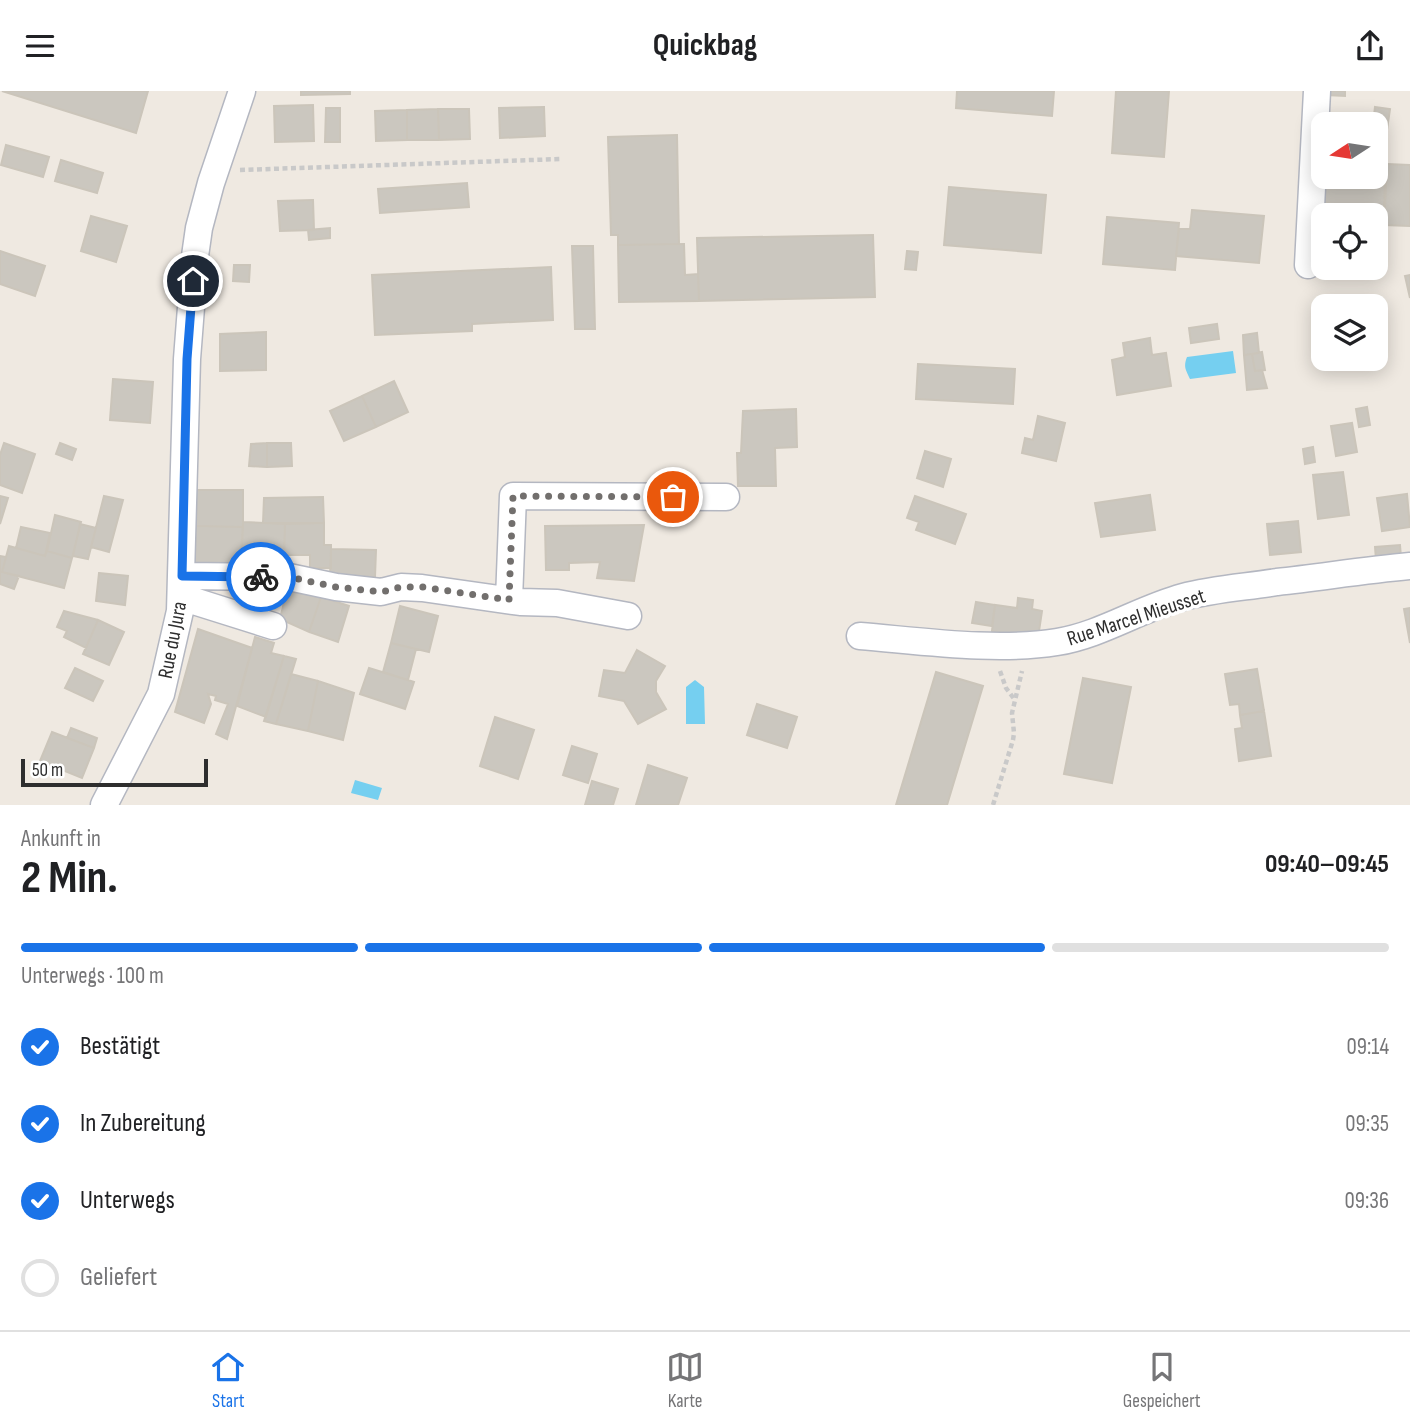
<!DOCTYPE html>
<html lang="de">
<head>
<meta charset="utf-8">
<style>
	:root { --surface:#fff; --page:#f2f2f2; --text:#202124; --muted:#757577; --line:#e0e0e0; --accent:#1a73e8 }
	body { margin:0; font-family:"Sofia Sans Condensed",sans-serif; background:var(--page); color:var(--text); height:100vh; display:flex; flex-direction:column; font-size:26px; white-space:nowrap }
	* { box-sizing:border-box; margin:0 }
	p { font-size:23px; color:var(--muted) }
	.icon { flex:none; width:38px; height:38px; fill:none; stroke:currentColor; stroke-width:2; stroke-linecap:round; stroke-linejoin:round }
	.map { position:relative; height:714px; overflow:hidden }
	.panel { display:flex; flex-direction:column; background:var(--surface); flex:1 }
	.panel>* { flex:none }
	.needle { width:46px; rotate:258deg }
	.fabs { position:absolute; left:1311px; top:21px; display:grid; gap:14px }
	.fabs a { display:grid; place-items:center; width:77px; height:77px; border-radius:14px; background:var(--surface); box-shadow:0 4px 18px #0003; font-size:35px }
	.scale { position:absolute; left:21px; bottom:18px; width:187px; box-sizing:border-box; padding-left:7px; border:4px solid #2e2e2e; border-top:0; font-size:19px; line-height:24px; white-space:nowrap; color:#2e2e2e; -webkit-text-stroke:5px #fff; paint-order:stroke }
	.pin { position:absolute; display:grid; place-items:center; width:60px; height:60px; color:#fff; margin:-30px; border:4px solid #fff; border-radius:50%; box-shadow:0 2px 7px #0007 }
	.courier { position:absolute; display:grid; place-items:center; width:70px; height:70px; margin:-35px; border:5px solid #1a73e8; border-radius:50%; background:#fff; color:#222; box-shadow:0 2px 9px #0007 }
	.summary em { font-style:normal; font-weight:700 }
	.summary div { display:flex; flex-direction:column-reverse }
	.summary { display:flex; align-items:center; justify-content:space-between; height:119px; padding:0 21px }
	h1 { font-size:46px; font-weight:700; line-height:52px }
	.bar { display:grid; grid-template-columns:repeat(4,1fr); gap:10px 7px; align-content:center; height:84px; padding:0 21px }
	.bar i { height:9px; border-radius:5px; background:var(--line) }
	.bar .on { background:var(--accent) }
	.bar p { grid-column:span 4 }
	ol { padding:0 21px; list-style:none }
	li { display:flex; align-items:center; gap:21px; height:77px }
	li p { margin-inline-start:auto }
	li .icon { padding:7px; border-radius:50%; background:var(--accent); color:#fff; stroke-width:4 }
	li:last-child { color:var(--muted) }
	li i { width:38px; height:38px; border:4px solid var(--line); border-radius:50% }
	header { display:flex; justify-content:space-between; align-items:center; height:91px; padding:0 21px; background:var(--surface); font-size:32px; font-weight:700 }
	.dock { display:flex; justify-content:space-around; align-items:center; height:98px; border-top:2px solid var(--line); background:var(--surface); font-size:19px; color:var(--muted) }
	.dock a { display:grid; justify-items:center; gap:4px }
	.dock .on { color:var(--accent) }
	.map>svg:first-child { display:block }
</style>
</head>
<body>
<header><svg class="icon" aria-label="menu" viewBox="0 0 24 24"><path d="M4 6h16M4 12h16M4 18h16"/></svg>Quickbag<svg class="icon" aria-label="share" viewBox="0 0 24 24"><path d="M12 15V3M7 8l5-5 5 5M5 13v7h14v-7"/></svg></header>
<div class="map">
<svg width="1410" height="714" viewBox="0 0 1410 714">
	<rect width="100%" height="100%" fill="#efe9e1"/>
	<path fill="#75cff0" d="M1233,260L1236,282L1190,288C1186,279 1183,276 1187,266Z
		M695,589L704,596L705,633H686V596Z
		M355,689L382,697L378,709L351,702Z"/>
	<path fill="#cbc7bf" stroke="#cbc5ba" stroke-width="2" d="M2,0H148L136,42Z
		M301,0H350V3L301,4Z
		M957,0H1054L1052,25L956,17Z
		M1116,0H1169L1164,66L1112,62Z
		M1326,0H1345V5L1326,4Z
		M313,14L314,50L275,51L274,15Z
		M544,16L545,45L500,47L499,17Z
		M1375,16L1390,18L1380,87L1344,86H1376V33H1373Z
		M326,17H340V51H325Z
		M438,18L439,49H407V19Z
		M438,18H469L470,48L439,49Z
		M407,19V49L376,50L375,20Z
		M677,44L679,153L618,154V144H611L608,46Z
		M6,54L49,66L43,86L1,74Z
		M61,69L103,82L97,102L55,90Z
		M1387,73L1410,74V135L1384,134Z
		M1323,86L1385,87L1384,119H1379L1377,161L1376,124H1323V173H1319Z
		M467,92L469,116L380,122L378,98Z
		M949,96L1046,104L1041,162L944,154Z
		M313,109L314,139L280,140L278,110Z
		M1192,119L1264,125L1259,172L1176,165L1179,138H1190Z
		M91,125L127,135L116,171L81,160Z
		M1107,126L1179,132L1175,179L1103,173Z
		M330,137V147L309,149L308,139Z
		M873,144L875,206L699,210L697,147Z
		M684,153L685,184L698,183L699,210L619,211L618,154Z
		M572,155H593L595,238H575Z
		M0,160L45,175L35,205L0,193Z
		M907,160L918,161L916,179L905,178Z
		M234,174H250L249,191L233,190Z
		M551,176L553,229L472,233V240L375,244L372,184Z
		M1410,184V207L1405,185Z
		M1217,233L1219,248L1191,252L1189,237Z
		M266,241V279L220,280V243Z
		M1257,242L1259,262L1244,264L1243,244Z
		M1150,247L1152,264L1166,262L1171,295L1117,304L1112,269L1125,266L1123,252Z
		M1262,261L1265,279L1255,280L1252,263Z
		M1252,263L1255,280L1262,279L1267,297L1247,299L1244,264Z
		M918,273L1015,278L1013,313L916,308Z
		M113,288L153,291L150,332L110,329Z
		M394,290L408,321L376,336L362,305Z
		M362,305L376,336L344,350L330,320Z
		M1367,316L1370,334L1359,336L1356,318Z
		M796,318L797,356L775,357L776,395H738L737,362H741L743,320Z
		M1038,325L1065,332L1056,370L1022,362L1025,347L1033,349Z
		M1352,332L1357,361L1336,365L1331,335Z
		M4,352L35,363L22,402L0,394V364Z
		M60,352L76,358L72,369L56,363Z
		M267,352V376L249,375L251,353Z
		M267,352H291L292,375L267,376Z
		M1313,356L1315,371L1305,373L1303,358Z
		M925,360L951,368L943,396L917,387Z
		M1343,381L1349,424L1318,428L1313,384Z
		M197,399H243V436L196,435Z
		M1407,403L1410,436L1382,440L1377,407Z
		M1150,404L1155,439L1101,446L1095,412Z
		M0,405L8,407L0,433Z
		M104,405L123,409L109,461L91,456Z
		M915,405L966,423L955,453L916,439L919,431L907,427Z
		M323,406L324,432H263L264,407Z
		M55,424L81,431L72,467L47,460Z
		M1298,430L1301,461L1270,464L1267,433Z
		M243,431L285,433L284,471L241,469Z
		M324,432V454H331V477H310V464H284L285,433Z
		M80,433L96,437L88,468L73,465Z
		M644,434L634,490L597,487L600,471L569,472V479H546L545,435Z
		M196,435L243,436L241,474L194,477Z
		M21,436L50,442L45,465L16,457Z
		M1400,454L1401,466L1376,469L1375,456Z
		M9,455L45,465L47,460L72,467L64,497L2,481Z
		M331,458L376,459L375,486L330,485Z
		M0,465L6,466L2,481L19,485L14,498L0,493Z
		M99,482L128,485L125,514L96,510Z
		M288,495L321,506L309,541L280,528Z
		M321,506L349,515L338,551L309,541Z
		M1018,507L1033,509L1032,518L1042,520L1038,547L992,540L995,514L1017,517Z
		M976,511L995,514L992,535L972,532Z
		M400,515L438,525L429,561L391,552Z
		M1410,517V552L1404,518Z
		M64,520L98,529L86,557L64,546L67,540L57,536Z
		M98,529L124,541L109,574L83,563Z
		M198,538L252,557L227,648L216,643L228,613L215,609L216,605L208,603L211,613L204,632L175,621Z
		M255,546L274,552L271,562L284,565L266,626L237,615Z
		M391,552L416,558L408,589L383,581Z
		M637,559L665,575L656,590V601L666,618L638,633L624,610L599,605L604,579L625,582Z
		M284,565L296,568L276,633L264,630Z
		M75,577L103,590L93,610L65,597Z
		M369,577L414,591L405,618L360,603Z
		M1257,578L1264,620L1240,624L1239,613L1230,614L1225,583Z
		M936,581L983,595L947,714H896Z
		M291,583L318,590L308,640L276,633Z
		M1083,587L1131,596L1112,692L1064,683Z
		M318,590L354,602L343,649L308,640Z
		M757,613L797,626L787,657L747,644Z
		M1264,620L1271,665L1239,670L1235,638L1242,637L1240,624Z
		M495,626L534,639L518,688L480,675Z
		M71,637L97,647L94,657L67,647Z
		M52,641L94,657L82,687L40,670Z
		M572,655L597,663L588,692L563,684Z
		M648,674L687,687L678,714H636Z
		M592,690L618,698L613,714H585Z"/>
	<g fill="none" stroke-linecap="round" stroke-linejoin="round">
		<g stroke="#b4b7c1" stroke-width="29">
			<path id="minor" d="M1308,174L1317,0
				M182,485L289,486L336,496L381,501L401,496L422,497L520,511L557,512L628,525
				M181,506L273,535
				M509,509L513,405L726,406
				M860,545C921,550 997,561 1057,551C1101,544 1139,518 1183,506C1213,498 1246,496 1277,491C1322,486 1366,479 1410,475
				M104,714L161,603L180,520L187,268L195,165L199,137L211,92L242,0"/>
		</g>
		<path stroke="#c9c9c9" stroke-width="4.5" stroke-dasharray="5 3.5" stroke-linecap="butt" d="M240,79L561,68
			M1000,580L1006,597L1015,609
			M993,714L1013,649L1014,642L1012,622L1022,580"/>
		<use href="#minor" stroke="#fff" stroke-width="26"/>
	</g>
	<g fill="none" stroke-linecap="round" stroke-linejoin="round">
		<path stroke="#726f6d" stroke-width="7" stroke-dasharray="0 12.6" d="M261,486H289L336,496L382,501L401,496H422L509,509L513,405L673,406"/>
		<path stroke="#1a73e8" stroke-width="9" d="M193,190L187,268L182,485L261,486"/>
	</g>
	<g text-anchor="middle" stroke-width="7" stroke-linejoin="round" paint-order="stroke">
		<g font-size="21" fill="#2e2e2e" stroke="#fff">
			<text transform="translate(1136 526) rotate(-18)" y="7">Rue Marcel Mieusset</text>
			<text transform="translate(172 549) rotate(-79)" y="7">Rue du Jura</text>
		</g>
	</g>
</svg>
<div class="fabs">
<a><svg class="needle" viewBox="-14 -14 28 28"><path d="M0-13l5 13h-10z" fill="#e53935"/><path d="M0 13l5-13h-10z" fill="#757577"/></svg></a>
<a><svg class="icon" aria-label="locate" viewBox="0 0 24 24"><circle cx="12" cy="12" r="6"/><path d="M12 2v4M12 18v4M2 12h4M18 12h4"/></svg></a>
<a><svg class="icon" aria-label="layers" viewBox="0 0 24 24"><path d="M12 4l9 5-9 5-9-5zM3 14l9 5 9-5"/></svg></a>
</div>
<div class="scale">50 m</div>
<div class="pin" style="left:673px;top:406px;background:#ea580c"><svg class="icon" aria-label="bag" viewBox="0 0 24 24"><path d="M5 8h14l-1 12H6zM9 8a3 3 0 0 1 6 0"/></svg></div>
<div class="pin" style="left:193px;top:190px;background:#1f2937"><svg class="icon" aria-label="home" viewBox="0 0 24 24"><path d="M3 11l9-7 9 7M6 9v11h12V9"/></svg></div>
<div class="courier" style="left:261px;top:486px"><svg class="icon" aria-label="bike" viewBox="0 0 24 24"><circle cx="6" cy="16" r="4"/><circle cx="18" cy="16" r="4"/><path d="M6 16l4-8h5l3 8M10 8l3 8H6M13 5h3"/></svg></div>
</div>
<section class="panel">
<div class="summary"><div><h1>2 Min.</h1><p>Ankunft in</p></div><em>09:40–09:45</em></div>
<div class="bar"><i class="on"></i><i class="on"></i><i class="on"></i><i></i><p>Unterwegs · 100 m</p></div>
<ol>
<li><svg class="icon" aria-label="check" viewBox="0 0 24 24"><path d="M5 12l5 5 9-10"/></svg>Bestätigt<p>09:14</p></li>
<li><svg class="icon" aria-label="check" viewBox="0 0 24 24"><path d="M5 12l5 5 9-10"/></svg>In Zubereitung<p>09:35</p></li>
<li><svg class="icon" aria-label="check" viewBox="0 0 24 24"><path d="M5 12l5 5 9-10"/></svg>Unterwegs<p>09:36</p></li>
<li><i></i>Geliefert</li>
</ol>
</section>
<nav class="dock">
<a class="on"><svg class="icon" aria-label="home" viewBox="0 0 24 24"><path d="M3 11l9-7 9 7M6 9v11h12V9"/></svg>Start</a>
<a><svg class="icon" aria-label="map" viewBox="0 0 24 24"><path d="M3 6l6-2 6 2 6-2v14l-6 2-6-2-6 2zM9 4v14M15 6v14"/></svg>Karte</a>
<a><svg class="icon" aria-label="saved" viewBox="0 0 24 24"><path d="M7 4h10v16l-5-4-5 4z"/></svg>Gespeichert</a>
</nav>
</body>
</html>
